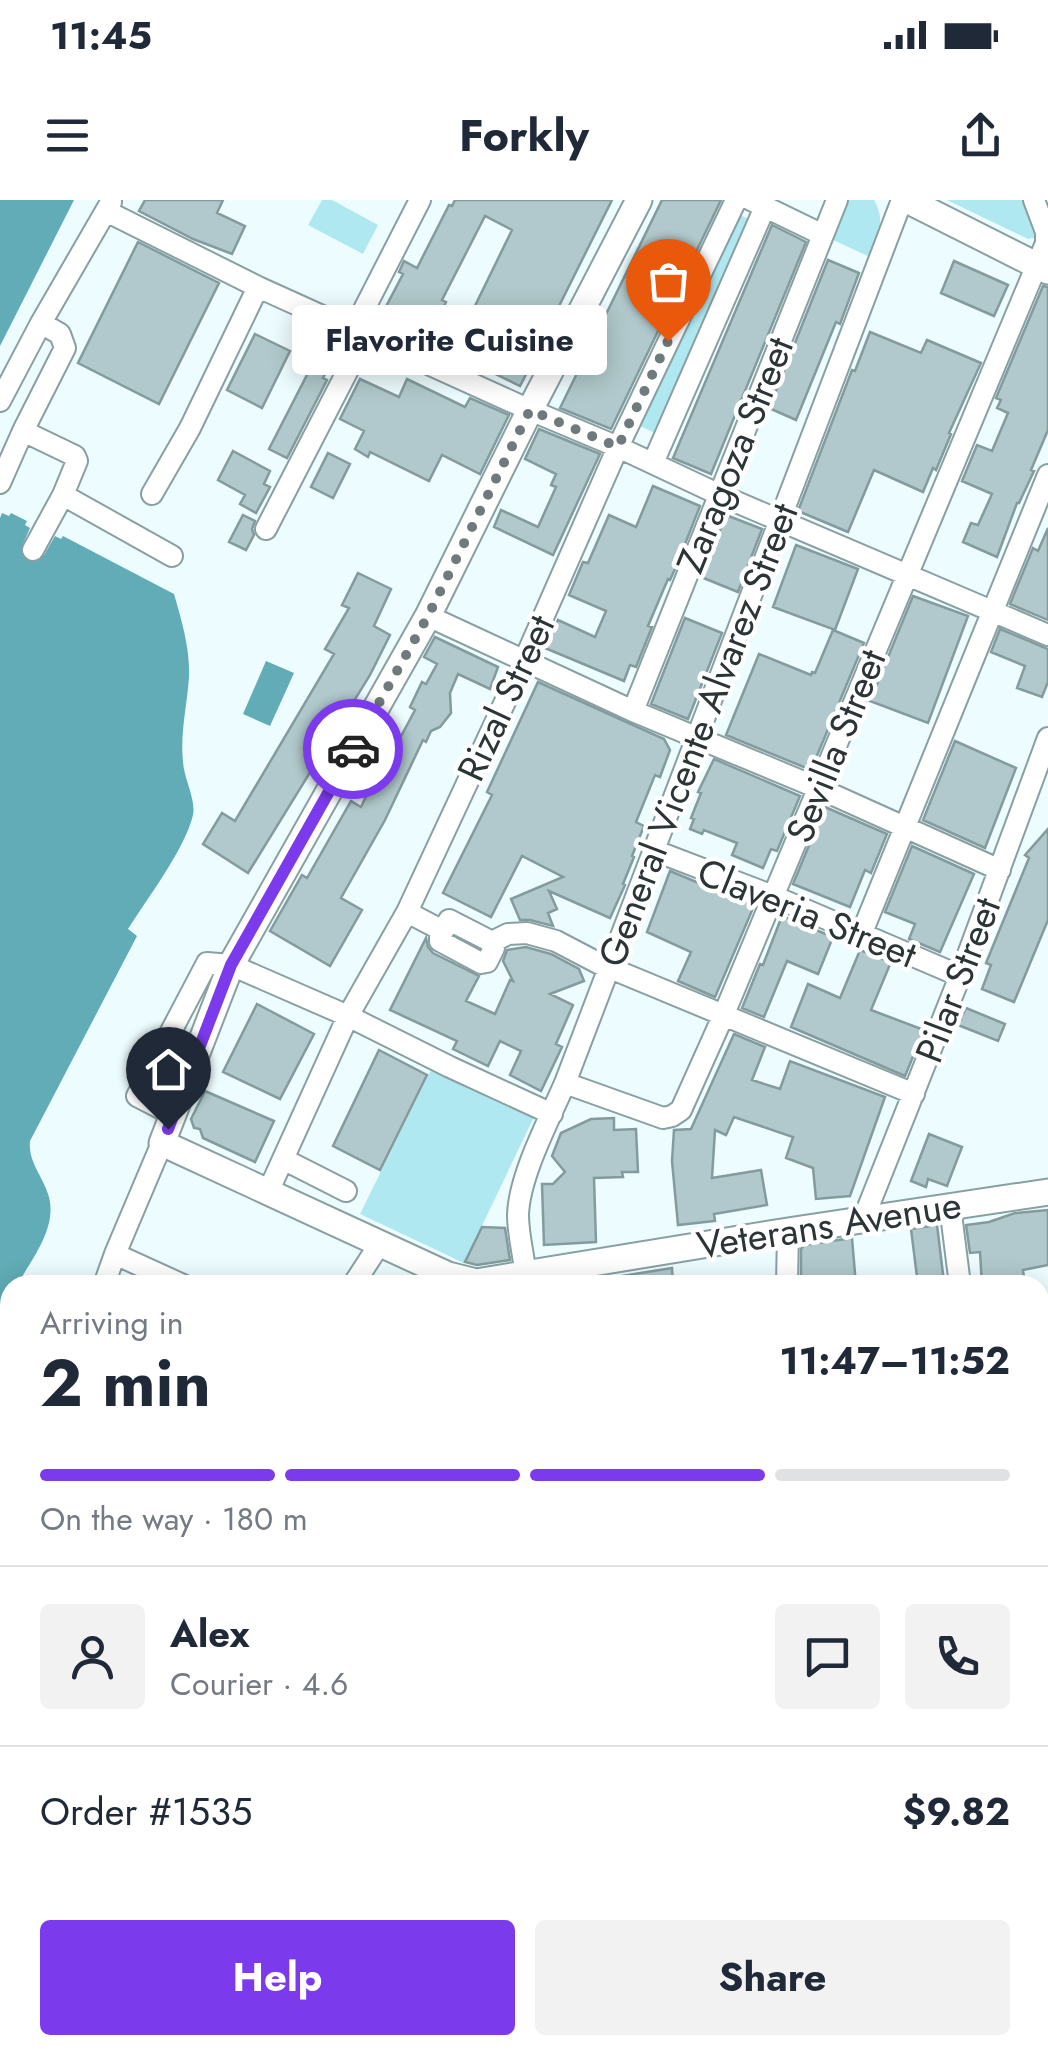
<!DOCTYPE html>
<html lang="en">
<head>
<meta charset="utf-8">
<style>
	:root { --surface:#fff; --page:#f2f2f3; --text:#1f2937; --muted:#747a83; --line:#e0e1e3; --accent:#7c3aed }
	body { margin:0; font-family:Jost,sans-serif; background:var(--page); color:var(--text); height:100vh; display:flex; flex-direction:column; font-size:38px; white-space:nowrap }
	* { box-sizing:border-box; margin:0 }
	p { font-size:32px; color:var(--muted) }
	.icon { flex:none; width:55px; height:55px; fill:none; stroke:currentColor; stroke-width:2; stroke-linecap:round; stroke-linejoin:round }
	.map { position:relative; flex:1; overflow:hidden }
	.sheet { position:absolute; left:0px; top:1075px; width:1050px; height:780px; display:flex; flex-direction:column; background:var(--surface); border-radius:30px 30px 0 0; box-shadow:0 5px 25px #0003 }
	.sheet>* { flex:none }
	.pin { position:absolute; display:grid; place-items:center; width:85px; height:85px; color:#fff; margin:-102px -42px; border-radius:50% 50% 50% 0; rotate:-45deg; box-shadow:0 0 10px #0007 }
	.pin .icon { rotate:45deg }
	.courier { position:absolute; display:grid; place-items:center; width:100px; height:100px; margin:-50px; border:8px solid #7c3aed; border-radius:50%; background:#fff; color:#222; box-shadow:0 2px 12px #0007 }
	.bubble { position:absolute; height:70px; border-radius:10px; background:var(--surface); box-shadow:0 5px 25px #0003; font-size:32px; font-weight:700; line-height:70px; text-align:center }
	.overview em { font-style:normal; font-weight:700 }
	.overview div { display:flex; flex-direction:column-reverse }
	.overview { display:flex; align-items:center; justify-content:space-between; height:170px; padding:0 40px }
	h1 { font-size:65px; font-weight:700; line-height:75px }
	.bar { display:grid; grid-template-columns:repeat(4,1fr); gap:15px 10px; align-content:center; height:120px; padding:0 40px }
	.bar i { height:12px; border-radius:8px; background:var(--line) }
	.bar .on { background:var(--accent) }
	.bar p { grid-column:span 4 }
	.line { display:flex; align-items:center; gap:25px; padding:0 40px; border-top:2px solid var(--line) }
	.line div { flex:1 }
	.round { display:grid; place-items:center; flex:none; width:105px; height:105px; border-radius:10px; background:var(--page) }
	.primary-button { display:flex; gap:20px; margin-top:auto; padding:20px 40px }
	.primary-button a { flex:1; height:115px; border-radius:10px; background:var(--accent); color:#fff; font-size:40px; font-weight:700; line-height:115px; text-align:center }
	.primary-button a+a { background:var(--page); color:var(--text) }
	.status { display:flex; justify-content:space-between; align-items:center; height:70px; padding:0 50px; background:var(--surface); direction:ltr }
	.status svg { height:28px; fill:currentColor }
	header { display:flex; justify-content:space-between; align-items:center; height:130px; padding:0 40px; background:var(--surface); font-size:45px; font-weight:700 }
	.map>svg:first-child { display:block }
</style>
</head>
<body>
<div class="status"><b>11:45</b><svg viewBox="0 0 49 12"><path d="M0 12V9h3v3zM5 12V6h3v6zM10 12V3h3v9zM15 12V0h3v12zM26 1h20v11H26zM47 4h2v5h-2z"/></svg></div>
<header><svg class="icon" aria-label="menu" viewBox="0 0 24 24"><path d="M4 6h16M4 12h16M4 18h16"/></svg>Forkly<svg class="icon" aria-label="share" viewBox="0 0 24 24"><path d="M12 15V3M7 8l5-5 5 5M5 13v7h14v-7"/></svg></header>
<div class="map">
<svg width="1048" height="1855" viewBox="0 0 1048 1855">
	<rect width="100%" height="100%" fill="#edfcfe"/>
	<path fill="#afe8f0" d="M322,0H332L378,25L363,54L308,25Z
		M847,0H874C886,20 878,37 870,57L831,39Z
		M947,0H1026L1037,37L1028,39Z
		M735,13L753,21L657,234L636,224Z
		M434,864L536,913L464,1063L360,1014Z"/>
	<path fill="#61acb6" d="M0,0H74L0,146Z
		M2,313L9,316L11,313L27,321L25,325L30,328L23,344L44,355L55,336L61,339L63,336L174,394C182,422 190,448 189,477C187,506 180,533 183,562C184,579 196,599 193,615C185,649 147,699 128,729L137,736L30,941C28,962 42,975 48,994C59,1026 32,1059 17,1085H10V1097L0,1114V318Z
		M266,461L294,473L270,526L243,514Z"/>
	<path fill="#b1c9cc" stroke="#849b9e" stroke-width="2.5" d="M145,0H223L217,13L245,26L232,54L193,39L139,11Z
		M455,0H612L545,134L490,108L482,106L473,110L512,30L485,16L442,100L446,102L427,143L379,120L403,74L399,72L404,61L417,68L449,5L452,6Z
		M662,0H721L611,229L560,208Z
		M772,25L806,42L711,274L673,258Z
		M138,42L219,83L159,204L78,163Z
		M828,60L859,73L840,124L836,122L796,220L769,208Z
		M954,61L1008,85L994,116L941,93Z
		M1043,86L1048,87V230L1031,270L1034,271L1019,303H1017L997,357L963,342L971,323L978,325L992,294L962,281L977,245L992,251L1008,213L997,208L1001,200L996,198Z
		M870,132L921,153L927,140L981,163L949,233L951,234L936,270L933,268L923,292L874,270L848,332L798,311L852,170L855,171Z
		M255,134L290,151L262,208L227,190Z
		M328,134L343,141L323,178L327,180L287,258L269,249Z
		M490,138L534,159L520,186L477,165Z
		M360,179L399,197L407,179L465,207L470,198L509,215L480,274L442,255L429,281L370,252L368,257L355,249L364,231L340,219Z
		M539,229L600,254L553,355L494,327L501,310L538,327L556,287L551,285L556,274L525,259Z
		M233,251L270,271L264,284L270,287L256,313L240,304L245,295L218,280Z
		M328,253L350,264L333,298L311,287Z
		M653,286L700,306L676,367L670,380L668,379L648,426L652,427L636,467L630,465L624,481L545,448L558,420L595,437L606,411L569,395L583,362L588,363L609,315L636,327Z
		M243,315L255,321L252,329L254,335L246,350L229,342Z
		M726,315L762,329L738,392L701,377Z
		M1048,328V420L1010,404L1033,348L1038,351Z
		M796,345L858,369L835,430L773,407Z
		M358,373L391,389L374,426L390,435L370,475L248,673L203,644L222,613L235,621L334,454L325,449L349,408L342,405Z
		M913,396L968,416L928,523L870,501Z
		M685,418L722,433L688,519L651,504Z
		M1000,429L1048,449V482L1042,497L1017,488L1025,466L991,452Z
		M833,430L864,443L811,570L726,535L759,454L811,475L812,472L815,473Z
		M435,437L498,467L490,489L458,474L450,493L451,513L440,527L431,531L426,542L423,540L385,620L341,698L362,710L330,766L270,731L302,675L307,678L351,601L361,607L394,537L399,540L415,510L410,507L422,482L426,484L437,464L424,457Z
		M538,482L664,539L670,550L660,577L655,575L636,622L644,626L632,656L634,657L623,684L625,685L610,718L549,691L557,709L548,713L553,726L530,720H520L511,699L563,677L522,656L491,717L443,693L492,595L487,592Z
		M955,541L1016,568L985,648L923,620Z
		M714,559L800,596L777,651L771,649L763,668L732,655L737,643L704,630L702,634L690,629L694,619L691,618L701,593L698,592Z
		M825,607L887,634L871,673L865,670L850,707L793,684Z
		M1048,629V720L1014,802L982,789L991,765L986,763L1029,658L1025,655Z
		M912,646L974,674L940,752L909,739L915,724L885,712Z
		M670,671L754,706L715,797L678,781L691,752L647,732Z
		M782,716L833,737L818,774L787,761L764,817L742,808L760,764L763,765Z
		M426,738L428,747L433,753L479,776L466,801L495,814L510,780L513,781L503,761L507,750L526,747L551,754L579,769L584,781L550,794L573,805L556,844L562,847L541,891L510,875L521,851L500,841L488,866L453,849L457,841L390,810Z
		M860,750L891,762L871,810L924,830L905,876L791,827L808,784L840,798Z
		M257,804L314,834L280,899L223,872Z
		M966,808L1005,824L998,841L958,825Z
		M734,834L765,847L752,880L780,889L790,861L885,897L850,996L816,999L813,968L786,958L793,937L734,917L726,935L715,930L712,978L761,970L767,1005L714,1014L715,1021L678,1025L672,961L674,930L691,929Z
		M379,850L427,875L380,970L333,946Z
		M205,891L274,921L255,962L203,938L200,929L194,928L191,919Z
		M614,918V930L636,929L638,972H622L623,977L594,978L596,1042L544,1045L542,984H553L565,972L552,956L561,933L591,919Z
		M929,934L962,947L947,986L928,979L926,987L911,981Z
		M1048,1010V1065L1023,1070L1025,1085H982L980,1052L970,1053L966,1025L989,1022L1015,1013Z
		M937,1025L944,1082L918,1085L911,1029Z
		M482,1027L505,1028L510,1060L477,1065L465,1062Z
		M852,1038L856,1085H801V1049L804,1045Z
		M672,1068L673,1085H609V1078Z"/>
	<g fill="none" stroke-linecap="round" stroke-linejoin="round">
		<g stroke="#89a0a3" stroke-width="24">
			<path id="minor" d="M751,0L823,35
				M106,11L258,87L530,210L618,247L720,295L1048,435
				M484,120L558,155
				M354,129L420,0
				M0,201L41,123L111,2
				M23,231L75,256L77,261L63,295L33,350
				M653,263L765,7
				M0,283L23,231L65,148L60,134L41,123
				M152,294L190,228L258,87
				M63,295L172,356
				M266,329L366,135
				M428,416L633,511L818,588L1000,670
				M633,511L837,0
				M653,650L773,696L960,776
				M407,712L443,731
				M449,720L492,742L494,748L487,762L481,763L440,741V737Z
				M861,735L1048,275
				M492,742L508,734L527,733L556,741L598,763L914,894
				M565,883L663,918L672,916L681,910L724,814L1046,43V32L1034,0
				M174,915L137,896L207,763L231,765L348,816L450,867L552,914
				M283,959L346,991
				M268,992L348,816L407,712L524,461L618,247L736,0
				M950,1006L960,1085
				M863,1020L960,776L1048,538
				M115,1054L183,1085
				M104,1085L115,1054L162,943
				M353,1085L379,1045
				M526,1085C526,1061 518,1039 518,1015C519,976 549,920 565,883L902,0
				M787,1085L788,1031
				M0,1204L10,1208
				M0,1296L10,1308
				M0,1331L10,1323
				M1040,1437L1048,1442
				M0,1744L10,1732
				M0,1778L10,1785
				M37,1845L40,1855
				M623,1845L627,1855
				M308,1855V1845
				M950,1855L951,1845"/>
		</g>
		<g stroke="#89a0a3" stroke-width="29">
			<path id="major" d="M639,0L530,210L428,416L231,765L162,943L448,1075L476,1082L788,1031L1048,992
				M907,0L1048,71"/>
		</g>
		<use href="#minor" stroke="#fff" stroke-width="20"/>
		<use href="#major" stroke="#fff" stroke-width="25"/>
	</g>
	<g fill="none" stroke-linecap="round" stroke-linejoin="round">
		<path stroke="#6f7a7c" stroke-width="10" stroke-dasharray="0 18" d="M353,549L428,416L530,210L618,247L668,141"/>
		<path stroke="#7c3aed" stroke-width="12" d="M168,929L231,765L353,549"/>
	</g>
	<g text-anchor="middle" stroke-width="9" stroke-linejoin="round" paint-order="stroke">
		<g font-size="38" fill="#2b3436" stroke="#fff">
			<text transform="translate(735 255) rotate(-68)" y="13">Zaragoza Street</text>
			<text transform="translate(506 498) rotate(-65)" y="13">Rizal Street</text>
			<text transform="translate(698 535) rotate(-69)" y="13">General Vicente Alvarez Street</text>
			<text transform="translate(836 546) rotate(-68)" y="13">Sevilla Street</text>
			<text transform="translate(807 713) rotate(22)" y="13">Claveria Street</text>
			<text transform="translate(958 780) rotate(-69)" y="13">Pilar Street</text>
			<text transform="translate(829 1025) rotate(-9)" y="13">Veterans Avenue</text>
		</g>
	</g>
</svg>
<div class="pin" style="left:668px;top:141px;background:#ea580c"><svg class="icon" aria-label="bag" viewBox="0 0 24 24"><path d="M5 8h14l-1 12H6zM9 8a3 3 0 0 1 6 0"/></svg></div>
<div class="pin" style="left:168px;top:929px;background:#1f2937"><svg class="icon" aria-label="home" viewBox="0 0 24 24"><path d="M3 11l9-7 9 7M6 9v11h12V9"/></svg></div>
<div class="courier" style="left:353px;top:549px"><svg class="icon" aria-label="car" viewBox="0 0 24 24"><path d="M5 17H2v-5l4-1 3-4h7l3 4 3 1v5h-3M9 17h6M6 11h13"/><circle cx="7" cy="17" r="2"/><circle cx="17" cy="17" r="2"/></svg></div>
<div class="bubble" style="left:292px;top:105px;width:315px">Flavorite Cuisine</div>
<section class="sheet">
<div class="overview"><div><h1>2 min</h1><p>Arriving in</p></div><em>11:47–11:52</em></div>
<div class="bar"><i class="on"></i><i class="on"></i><i class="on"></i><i></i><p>On the way · 180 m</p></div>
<div class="line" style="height:180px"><a class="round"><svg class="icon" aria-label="person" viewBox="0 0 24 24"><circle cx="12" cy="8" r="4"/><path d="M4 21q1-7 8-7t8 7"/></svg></a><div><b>Alex</b><p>Courier · 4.6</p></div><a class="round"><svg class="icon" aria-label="chat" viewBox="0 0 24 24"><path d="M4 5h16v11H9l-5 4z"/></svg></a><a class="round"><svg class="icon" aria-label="phone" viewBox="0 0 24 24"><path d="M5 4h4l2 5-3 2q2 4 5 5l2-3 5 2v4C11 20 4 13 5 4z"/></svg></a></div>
<div class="line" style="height:130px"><div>Order #1535</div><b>$9.82</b></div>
<div class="primary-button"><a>Help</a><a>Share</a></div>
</section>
</div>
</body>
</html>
